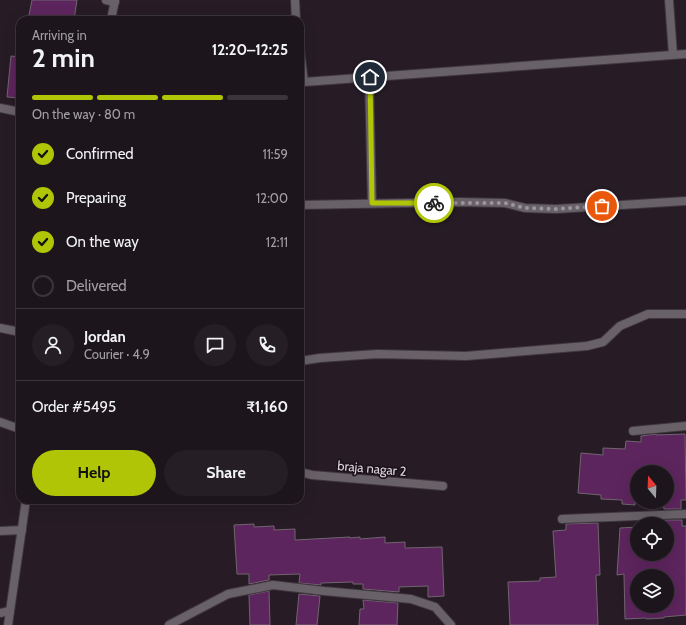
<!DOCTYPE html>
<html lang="en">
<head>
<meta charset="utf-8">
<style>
	:root { --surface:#1d151c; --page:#251e25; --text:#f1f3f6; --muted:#a09fa3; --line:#3b343b; --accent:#afc505 }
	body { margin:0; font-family:Cabin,sans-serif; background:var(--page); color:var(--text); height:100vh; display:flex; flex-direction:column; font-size:15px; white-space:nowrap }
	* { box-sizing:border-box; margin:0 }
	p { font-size:13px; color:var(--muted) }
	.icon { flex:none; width:22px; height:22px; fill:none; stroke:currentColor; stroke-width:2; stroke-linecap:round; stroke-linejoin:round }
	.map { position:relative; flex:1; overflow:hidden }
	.details { position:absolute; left:16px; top:16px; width:288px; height:488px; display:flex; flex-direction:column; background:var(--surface); border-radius:12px; box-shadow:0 4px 16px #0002,0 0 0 1px var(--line) }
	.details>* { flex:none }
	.needle { width:26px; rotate:341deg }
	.tools { position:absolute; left:630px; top:465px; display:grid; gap:8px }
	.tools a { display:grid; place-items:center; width:44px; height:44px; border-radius:50%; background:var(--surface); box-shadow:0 4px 16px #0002,0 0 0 1px var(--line); font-size:20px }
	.pin { position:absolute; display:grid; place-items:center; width:34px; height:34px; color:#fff; margin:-17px; border:2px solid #fff; border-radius:50%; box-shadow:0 1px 4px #0007 }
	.courier { position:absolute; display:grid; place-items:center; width:40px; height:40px; margin:-20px; border:3px solid #afc505; border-radius:50%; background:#fff; color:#222; box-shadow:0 1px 5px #0007 }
	.head em { font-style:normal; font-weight:700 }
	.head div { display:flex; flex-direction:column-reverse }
	.head { display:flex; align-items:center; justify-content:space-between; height:68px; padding:0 16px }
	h1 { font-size:26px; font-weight:700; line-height:30px }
	.bar { display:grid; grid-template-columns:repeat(4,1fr); gap:6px 4px; align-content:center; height:48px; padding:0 16px }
	.bar i { height:5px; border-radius:3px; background:var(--line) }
	.bar .selected { background:var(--accent) }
	.bar p { grid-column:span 4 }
	.line { display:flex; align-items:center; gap:10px; padding:0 16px; border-top:1px solid var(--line) }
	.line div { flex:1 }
	.round { display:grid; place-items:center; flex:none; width:42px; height:42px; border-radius:21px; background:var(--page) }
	ol { padding:0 16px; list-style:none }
	li { display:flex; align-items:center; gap:12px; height:44px }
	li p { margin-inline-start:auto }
	li .icon { padding:4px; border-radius:50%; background:var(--accent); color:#111; stroke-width:4 }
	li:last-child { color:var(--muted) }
	li i { width:22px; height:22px; border:2px solid var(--line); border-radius:50% }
	.button { display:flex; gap:8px; margin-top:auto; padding:8px 16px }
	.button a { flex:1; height:46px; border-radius:24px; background:var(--accent); color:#111; font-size:16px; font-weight:700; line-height:46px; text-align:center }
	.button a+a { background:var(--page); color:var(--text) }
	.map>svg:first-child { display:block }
</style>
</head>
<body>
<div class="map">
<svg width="686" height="625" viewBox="0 0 686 625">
	<rect width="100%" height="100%" fill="#271c26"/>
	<path fill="#5d255d" stroke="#716470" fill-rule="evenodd" d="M32,0H77L74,20H28Z
		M11,56L20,57V98L7,97Z
		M656,434V435L685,434L686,500H681V509H664L663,502H667V472H637L635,505L622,504V500L601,499V495L578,493L581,453L603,455V448L625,449L626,441L641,442V436Z
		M664,520H682V526H686V615L664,617V618L646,619V618L625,619L624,574L617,575L620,528L637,527V554H667V524H664ZM637,576H667V606H637Z
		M598,523L600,575H596L598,625H510L508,582L540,581V578L556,577L553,531L566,530V524Z
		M254,524V527L274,526V530L295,529V540L350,537V538L360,537V539L385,537V543L405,542V548L442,547L444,596L428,597V586L399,587V592L363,589V584H353V582L321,583V585L299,583L300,574L269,575V580L249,584V574H237L234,525Z
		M269,591L270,625H250L249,595Z
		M299,594L320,596L317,625H296Z
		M363,600L398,603L397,625H359L360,609H364Z"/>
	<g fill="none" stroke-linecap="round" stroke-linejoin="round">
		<g stroke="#403640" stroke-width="10">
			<path id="minor" d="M106,0L115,2
				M295,0L296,20
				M669,0L673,55
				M300,50L304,82L686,54
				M369,77L372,203
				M0,108L20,112
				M300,205L459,202L505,203L525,208L556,209L686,201
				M0,328L20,332
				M300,361L320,358L377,354L466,356L587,346L603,342L620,326L648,314H686
				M0,422L20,429
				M633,431L686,426
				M300,472L312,475L443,486
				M562,519L686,514
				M0,531L22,530
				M0,613L10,611
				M169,625L228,594L273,585L324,591L411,599L435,607L451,625"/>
		</g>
		<g stroke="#403640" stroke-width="10">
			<path id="tertiary" d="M111,20L115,0
				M8,625L26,500"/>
		</g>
		<use href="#minor" stroke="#686268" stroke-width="8"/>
		<use href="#tertiary" stroke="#686268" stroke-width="8"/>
	</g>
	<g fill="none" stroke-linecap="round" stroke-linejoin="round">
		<path stroke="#9d959d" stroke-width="4" stroke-dasharray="0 7.2" d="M434,203H505L525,208L556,209L602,206"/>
		<path stroke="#afc505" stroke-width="5" d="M370,77L372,203H434"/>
	</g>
	<g text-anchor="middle" stroke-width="3.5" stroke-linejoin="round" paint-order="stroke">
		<g font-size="13" fill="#ddd6dd" stroke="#1d131d">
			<text transform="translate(372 468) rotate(5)" y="5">braja nagar 2</text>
		</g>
	</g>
</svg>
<div class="tools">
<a><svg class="needle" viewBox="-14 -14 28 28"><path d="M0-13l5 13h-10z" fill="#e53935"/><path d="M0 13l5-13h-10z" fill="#a09fa3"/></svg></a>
<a><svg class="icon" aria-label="locate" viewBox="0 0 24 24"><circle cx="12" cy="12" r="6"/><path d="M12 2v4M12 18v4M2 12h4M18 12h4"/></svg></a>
<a><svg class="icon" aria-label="layers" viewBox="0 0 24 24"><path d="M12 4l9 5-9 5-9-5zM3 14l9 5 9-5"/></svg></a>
</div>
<div class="pin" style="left:602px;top:206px;background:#ea580c"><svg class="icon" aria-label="bag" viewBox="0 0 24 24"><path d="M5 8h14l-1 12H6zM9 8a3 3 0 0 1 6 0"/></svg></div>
<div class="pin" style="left:370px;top:77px;background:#1f2937"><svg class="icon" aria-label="home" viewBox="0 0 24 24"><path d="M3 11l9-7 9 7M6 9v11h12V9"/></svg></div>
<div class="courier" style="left:434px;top:203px"><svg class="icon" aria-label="bike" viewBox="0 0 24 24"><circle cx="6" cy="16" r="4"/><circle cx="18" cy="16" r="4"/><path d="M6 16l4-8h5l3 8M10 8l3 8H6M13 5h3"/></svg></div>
<section class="details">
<div class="head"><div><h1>2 min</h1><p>Arriving in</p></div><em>12:20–12:25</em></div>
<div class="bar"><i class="selected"></i><i class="selected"></i><i class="selected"></i><i></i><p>On the way · 80 m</p></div>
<ol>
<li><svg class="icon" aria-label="check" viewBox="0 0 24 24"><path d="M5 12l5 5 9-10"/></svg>Confirmed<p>11:59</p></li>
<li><svg class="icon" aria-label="check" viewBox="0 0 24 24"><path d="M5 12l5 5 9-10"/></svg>Preparing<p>12:00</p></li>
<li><svg class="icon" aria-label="check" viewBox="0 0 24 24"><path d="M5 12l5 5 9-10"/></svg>On the way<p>12:11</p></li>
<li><i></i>Delivered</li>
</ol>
<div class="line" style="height:72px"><a class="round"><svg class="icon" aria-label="person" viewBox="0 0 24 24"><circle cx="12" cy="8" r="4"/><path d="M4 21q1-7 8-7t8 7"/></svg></a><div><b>Jordan</b><p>Courier · 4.9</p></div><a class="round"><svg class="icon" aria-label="chat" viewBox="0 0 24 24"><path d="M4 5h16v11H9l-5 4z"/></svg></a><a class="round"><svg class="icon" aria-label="phone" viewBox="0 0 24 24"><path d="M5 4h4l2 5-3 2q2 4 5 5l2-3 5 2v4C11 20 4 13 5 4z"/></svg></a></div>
<div class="line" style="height:52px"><div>Order #5495</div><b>₹1,160</b></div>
<div class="button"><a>Help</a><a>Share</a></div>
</section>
</div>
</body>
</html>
